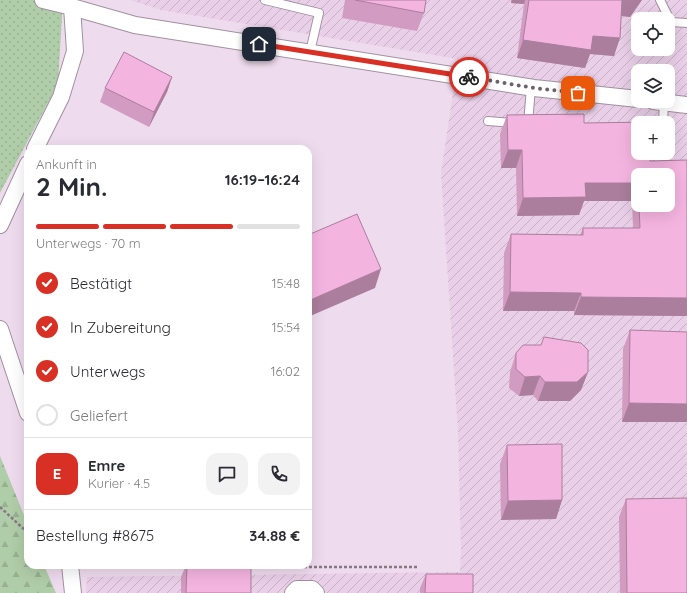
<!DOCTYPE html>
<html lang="de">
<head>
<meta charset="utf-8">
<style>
	:root { --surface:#fff; --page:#f2f2f3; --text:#2b2b33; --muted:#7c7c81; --line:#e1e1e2; --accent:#d93025 }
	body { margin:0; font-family:Quicksand,sans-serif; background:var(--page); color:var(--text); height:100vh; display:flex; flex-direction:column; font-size:15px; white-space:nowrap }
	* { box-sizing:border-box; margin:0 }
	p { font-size:13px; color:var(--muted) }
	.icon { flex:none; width:22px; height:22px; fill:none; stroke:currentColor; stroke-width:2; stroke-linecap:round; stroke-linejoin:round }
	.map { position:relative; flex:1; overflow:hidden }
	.side { position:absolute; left:24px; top:145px; width:288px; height:424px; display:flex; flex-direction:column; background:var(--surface); border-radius:12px; box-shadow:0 4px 16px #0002 }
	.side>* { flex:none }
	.buttons { position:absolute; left:631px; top:12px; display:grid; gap:8px }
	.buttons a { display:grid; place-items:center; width:44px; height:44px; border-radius:8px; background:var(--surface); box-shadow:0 4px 16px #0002; font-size:20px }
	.pin { position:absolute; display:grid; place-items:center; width:34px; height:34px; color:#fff; margin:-17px; border-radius:8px; box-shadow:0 2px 6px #0006 }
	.courier { position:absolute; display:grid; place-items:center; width:40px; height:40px; margin:-20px; border:3px solid #d93025; border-radius:50%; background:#fff; color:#222; box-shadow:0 1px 5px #0007 }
	.head em { font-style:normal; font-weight:700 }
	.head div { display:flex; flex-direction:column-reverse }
	.head { display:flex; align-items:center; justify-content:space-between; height:68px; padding:0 12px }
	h1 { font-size:26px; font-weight:700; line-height:30px }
	.bar { display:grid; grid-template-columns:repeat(4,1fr); gap:6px 4px; align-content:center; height:48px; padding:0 12px }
	.bar i { height:5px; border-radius:3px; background:var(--line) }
	.bar .selected { background:var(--accent) }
	.bar p { grid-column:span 4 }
	.line { display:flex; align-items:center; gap:10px; padding:0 12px; border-top:1px solid var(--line) }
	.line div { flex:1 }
	.round { display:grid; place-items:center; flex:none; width:42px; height:42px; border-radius:12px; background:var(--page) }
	ol { padding:0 12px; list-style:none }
	li { display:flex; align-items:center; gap:12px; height:44px }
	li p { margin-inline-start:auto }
	li .icon { padding:4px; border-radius:50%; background:var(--accent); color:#fff; stroke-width:4 }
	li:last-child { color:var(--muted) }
	li i { width:22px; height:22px; border:2px solid var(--line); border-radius:50% }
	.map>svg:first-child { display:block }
</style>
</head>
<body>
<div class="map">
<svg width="687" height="593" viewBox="0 0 687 593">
	<defs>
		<pattern id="industrial-furrows" width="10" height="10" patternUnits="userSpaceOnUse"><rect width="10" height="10" fill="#e9cfe8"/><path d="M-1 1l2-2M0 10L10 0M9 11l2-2" fill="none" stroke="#c8b1c7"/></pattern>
		<pattern id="grass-dots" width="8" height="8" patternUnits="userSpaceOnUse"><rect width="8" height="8" fill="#b0cda9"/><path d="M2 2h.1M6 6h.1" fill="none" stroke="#97b091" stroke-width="1.8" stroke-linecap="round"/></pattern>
		<pattern id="forest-firs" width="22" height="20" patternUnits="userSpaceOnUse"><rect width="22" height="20" fill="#b0cda9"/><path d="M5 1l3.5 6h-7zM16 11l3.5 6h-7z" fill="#97b091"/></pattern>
	</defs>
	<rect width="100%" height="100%" fill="#efdbee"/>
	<path fill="url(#industrial-furrows)" fill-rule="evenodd" d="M130,0H687V593H86L87,577L460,572L461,549L458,432L441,173L458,59L161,10ZM638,19H668V49H638ZM638,71H668V101H638ZM638,123H668V153H638ZM638,175H668V205H638Z"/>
	<path fill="url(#grass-dots)" d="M0,0H63L58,84L0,193Z"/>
	<path fill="url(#forest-firs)" d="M0,456L28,525V565H44L56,593H0Z"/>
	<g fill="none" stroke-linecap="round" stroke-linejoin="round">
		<g stroke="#a290a1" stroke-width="10">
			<path id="lane" d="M265,0L319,13L310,52
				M660,0L671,22L687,23
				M488,121L514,123
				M526,123L528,124L531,87
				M663,123L664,102
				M660,170L657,169L660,153"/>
		</g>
		<g stroke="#a290a1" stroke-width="18">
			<path id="street" d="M43,0L72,7L135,25L534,88L638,99
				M653,101L687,105
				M35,149L61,97L75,51L72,7
				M0,225L28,164
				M0,329L28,413
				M70,565L73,593
				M293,593L297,589H312L316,593"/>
		</g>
		<path stroke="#857884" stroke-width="2.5" stroke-dasharray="3 2" stroke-linecap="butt" d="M0,507L28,533
			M87,566H188
			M249,567H418"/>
		<use href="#lane" stroke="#fff" stroke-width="8"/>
		<use href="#street" stroke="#fff" stroke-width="16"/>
	</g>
	<path fill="#d29bc1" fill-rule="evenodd" d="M345,0H426L424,13L417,31L342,18Z
		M511,0H642L630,17L621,16L614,56L590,54L585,68L517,58L524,4L511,3Z
		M172,77L167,92L149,127L100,102L105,88Z
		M584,114V123L650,122V123H638V153H650V161L687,160V316L574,315V311H503L504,253L511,234L580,235L583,228H633L632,201H584L579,215L517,216L516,168H501L500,134L507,115ZM638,175H668V205H638Z
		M630,330L687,332L622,422L623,349Z
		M516,353L588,372L581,390L570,401H538L533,395L519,396L509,388L510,372Z
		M507,445L562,500L556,519L501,520L500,464Z
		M626,499L687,593H620L619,517Z
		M186,565H251V593H181V577Z
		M426,574L473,593H420V588Z"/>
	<path fill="#ab7e9d" d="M512,0H525L524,4L511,3Z
		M621,0H642L630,17L615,15Z
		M593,36L620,38L614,56L590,54L585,68L517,58L523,40Z
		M172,77L167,92L149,127L154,112Z
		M508,150H522L516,168H501Z
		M585,183H638V185L632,201H584L579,215L517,216L523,198Z
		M381,269L375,288L308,317V301Z
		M510,292L581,293L574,311H503Z
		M581,297L687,298V316L574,315Z
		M588,372L581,390L570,401H538L545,382Z
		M540,376L533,395L519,396L525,377Z
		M629,403L687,404V422H622Z
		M562,500L556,519L501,520L508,501Z"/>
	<path fill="#f4b4e0" stroke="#ab7e9d" d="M355,0H426L424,13Z
		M529,0H622L620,38L593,36L591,50L523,40Z
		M124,52L172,77L154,112L105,88Z
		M584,114V123L650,122V123H638V153H650V161L687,160V298L581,297V293L510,292L511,234L583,235V228H640L639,205H668V175H638V183H585L586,197L523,198L522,150H508L507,115Z
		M357,214L381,269L308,301V235Z
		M630,330L687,332V404L629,403Z
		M544,337L581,343L588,350V372L577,382H545L540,376L525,377L516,369V353L523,345H541Z
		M562,444V500L508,501L507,445Z
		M687,498V593H627L626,499Z
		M187,565H251V593H186Z
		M426,574H473V593H425Z"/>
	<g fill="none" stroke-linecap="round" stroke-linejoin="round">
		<path stroke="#6d616c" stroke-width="4" stroke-dasharray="0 7.2" d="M469,77L534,88L578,93"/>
		<path stroke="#d93025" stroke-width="5" d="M259,44L469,77"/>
	</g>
</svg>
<div class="buttons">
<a><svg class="icon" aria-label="locate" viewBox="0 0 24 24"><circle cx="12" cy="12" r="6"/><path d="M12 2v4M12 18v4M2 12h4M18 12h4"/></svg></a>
<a><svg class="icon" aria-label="layers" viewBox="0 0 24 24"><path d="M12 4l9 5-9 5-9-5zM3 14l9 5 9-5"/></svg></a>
<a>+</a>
<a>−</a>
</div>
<div class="pin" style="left:578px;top:93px;background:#ea580c"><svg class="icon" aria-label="bag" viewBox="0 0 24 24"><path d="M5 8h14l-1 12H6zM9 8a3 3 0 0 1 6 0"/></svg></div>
<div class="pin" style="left:259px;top:44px;background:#1f2937"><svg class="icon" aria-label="home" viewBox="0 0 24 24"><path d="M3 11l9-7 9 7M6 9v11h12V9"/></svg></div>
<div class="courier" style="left:469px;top:77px"><svg class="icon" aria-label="bike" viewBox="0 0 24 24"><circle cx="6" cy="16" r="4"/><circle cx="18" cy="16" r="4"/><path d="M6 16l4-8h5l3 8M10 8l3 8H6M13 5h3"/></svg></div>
<section class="side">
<div class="head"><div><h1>2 Min.</h1><p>Ankunft in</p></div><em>16:19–16:24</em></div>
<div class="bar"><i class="selected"></i><i class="selected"></i><i class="selected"></i><i></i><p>Unterwegs · 70 m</p></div>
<ol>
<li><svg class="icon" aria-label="check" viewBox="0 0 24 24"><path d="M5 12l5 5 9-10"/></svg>Bestätigt<p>15:48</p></li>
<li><svg class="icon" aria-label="check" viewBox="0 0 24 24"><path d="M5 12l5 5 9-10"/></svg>In Zubereitung<p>15:54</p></li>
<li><svg class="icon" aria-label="check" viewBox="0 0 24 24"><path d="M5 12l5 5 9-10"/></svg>Unterwegs<p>16:02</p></li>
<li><i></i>Geliefert</li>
</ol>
<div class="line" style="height:72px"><b class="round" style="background:var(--accent);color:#fff">E</b><div><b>Emre</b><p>Kurier · 4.5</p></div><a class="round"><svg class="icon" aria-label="chat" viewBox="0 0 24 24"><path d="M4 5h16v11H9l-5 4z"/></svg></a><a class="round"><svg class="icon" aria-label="phone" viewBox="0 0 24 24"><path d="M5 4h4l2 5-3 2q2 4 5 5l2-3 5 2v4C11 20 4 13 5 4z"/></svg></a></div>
<div class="line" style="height:52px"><div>Bestellung #8675</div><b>34.88 €</b></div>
</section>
</div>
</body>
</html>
